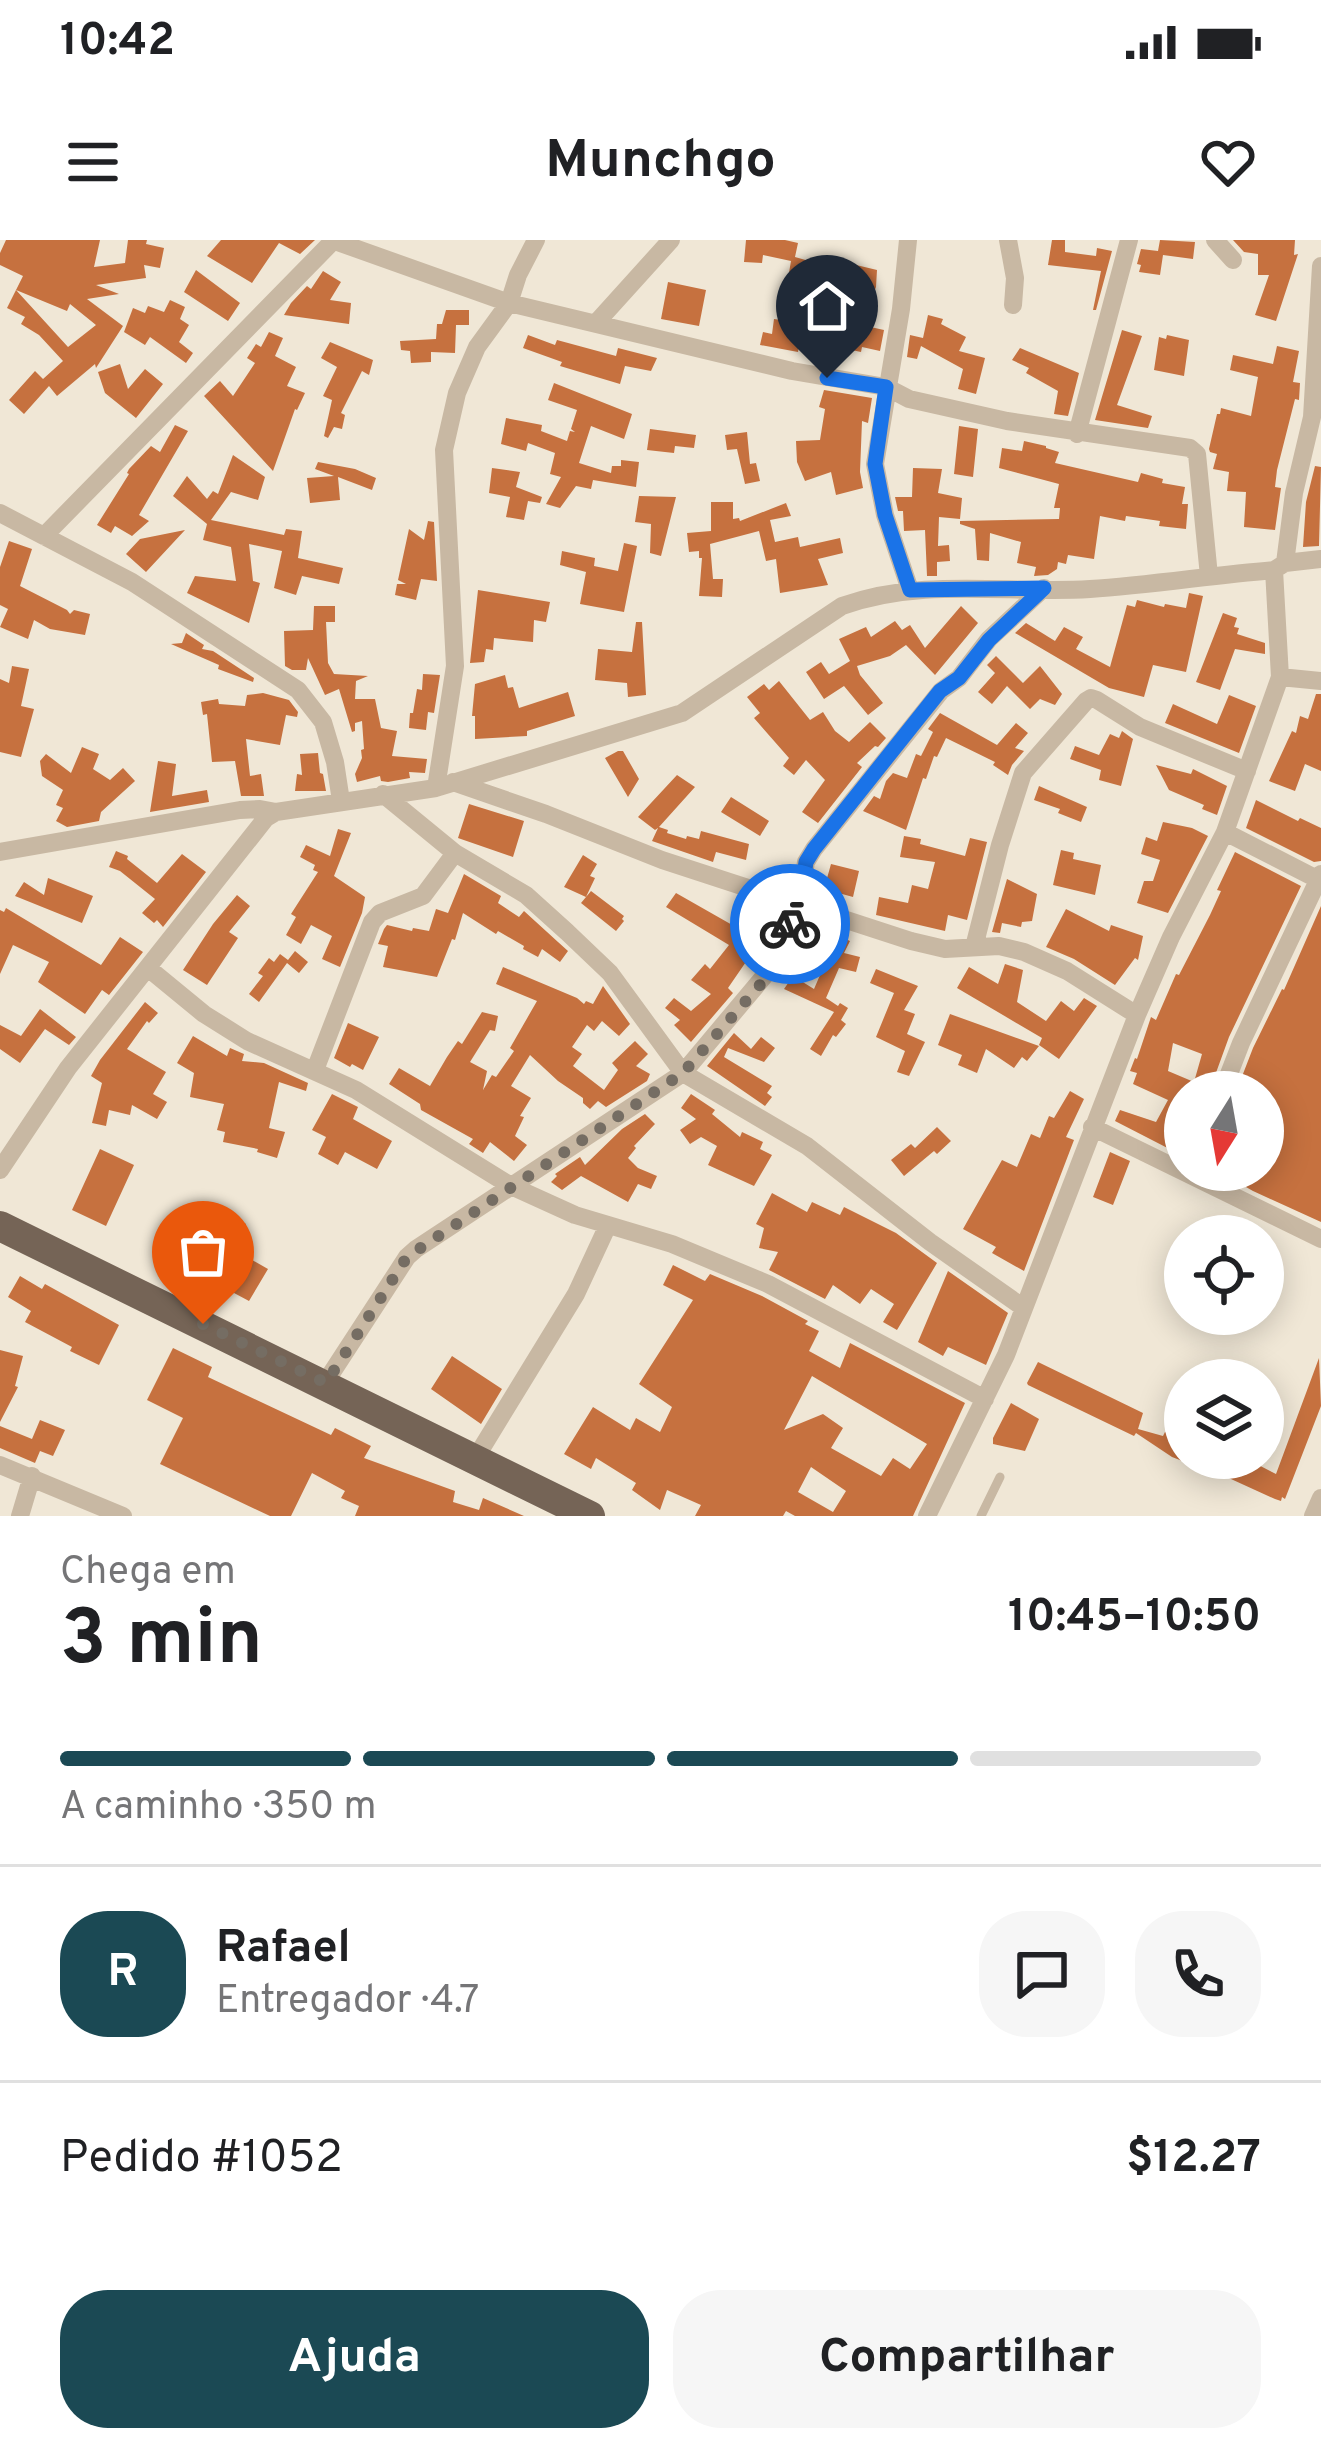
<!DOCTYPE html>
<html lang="pt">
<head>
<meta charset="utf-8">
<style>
	:root { --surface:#fff; --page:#f6f6f6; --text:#202124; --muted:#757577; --line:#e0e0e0; --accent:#1b4954 }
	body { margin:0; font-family:Overpass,sans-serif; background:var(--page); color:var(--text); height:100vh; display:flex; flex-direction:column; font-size:45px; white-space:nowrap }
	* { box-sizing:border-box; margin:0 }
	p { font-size:39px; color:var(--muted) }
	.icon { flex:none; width:66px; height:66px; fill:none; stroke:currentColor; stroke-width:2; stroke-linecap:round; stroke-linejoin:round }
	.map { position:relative; height:1276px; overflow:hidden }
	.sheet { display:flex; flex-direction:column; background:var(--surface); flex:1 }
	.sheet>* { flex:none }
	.needle { width:78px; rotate:191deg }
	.tools { position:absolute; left:1164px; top:831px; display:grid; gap:24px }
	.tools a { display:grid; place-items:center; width:120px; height:120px; border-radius:50%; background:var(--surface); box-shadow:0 6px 30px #0003; font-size:60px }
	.pin { position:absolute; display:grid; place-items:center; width:102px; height:102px; color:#fff; margin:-123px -51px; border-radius:50% 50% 50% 0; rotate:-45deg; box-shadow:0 0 12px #0007 }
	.pin .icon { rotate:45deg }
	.courier { position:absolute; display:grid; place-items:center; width:120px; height:120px; margin:-60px; border:9px solid #1a73e8; border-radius:50%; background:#fff; color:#222; box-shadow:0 3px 15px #0007 }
	.summary em { font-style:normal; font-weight:700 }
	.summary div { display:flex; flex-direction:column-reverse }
	.summary { display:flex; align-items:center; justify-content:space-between; height:204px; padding:0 60px }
	h1 { font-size:78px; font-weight:700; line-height:90px }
	.bar { display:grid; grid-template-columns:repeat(4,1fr); gap:18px 12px; align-content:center; height:144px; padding:0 60px }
	.bar i { height:15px; border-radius:9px; background:var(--line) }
	.bar .on { background:var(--accent) }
	.bar p { grid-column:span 4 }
	.line { display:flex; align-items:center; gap:30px; padding:0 60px; border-top:3px solid var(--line) }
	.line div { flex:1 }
	.round { display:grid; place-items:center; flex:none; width:126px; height:126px; border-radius:48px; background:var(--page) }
	.action { display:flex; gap:24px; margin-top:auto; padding:24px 60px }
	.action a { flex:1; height:138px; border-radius:48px; background:var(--accent); color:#fff; font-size:48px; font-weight:700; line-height:138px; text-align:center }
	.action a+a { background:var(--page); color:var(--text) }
	.status { display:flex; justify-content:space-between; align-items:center; height:84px; padding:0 60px; background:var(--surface); direction:ltr }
	.status svg { height:33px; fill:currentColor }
	header { display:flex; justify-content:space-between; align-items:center; height:156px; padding:0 60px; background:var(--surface); font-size:54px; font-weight:700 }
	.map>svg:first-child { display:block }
</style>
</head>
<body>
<div class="status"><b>10:42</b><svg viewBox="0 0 49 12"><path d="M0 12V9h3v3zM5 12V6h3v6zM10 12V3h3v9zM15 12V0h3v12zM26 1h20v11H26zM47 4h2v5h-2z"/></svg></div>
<header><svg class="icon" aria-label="menu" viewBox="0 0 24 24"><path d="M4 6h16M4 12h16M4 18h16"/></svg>Munchgo<svg class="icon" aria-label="heart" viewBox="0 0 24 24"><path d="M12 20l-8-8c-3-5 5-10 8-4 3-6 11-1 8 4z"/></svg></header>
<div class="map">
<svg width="1321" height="1276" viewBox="0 0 1321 1276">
	<rect width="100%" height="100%" fill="#f0e7d6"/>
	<path fill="#c6713f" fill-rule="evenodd" d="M6,0H100L94,27L125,23L128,0H147L146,4L164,8L160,28L144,25L146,38L96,45L119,54L87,59L123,86L96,128L95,124L57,156L49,146L24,174L9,160L35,131L43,139L63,121L39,95L21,84L25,77L7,68L16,50L68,107L96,85L70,64L67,71L16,50L23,36L0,25V13Z
		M221,0H315L300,14L279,3L252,43L207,16Z
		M746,0H785L798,3L795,17L823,25V17L877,30L876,47L870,64L849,58L852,45L804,44L799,72L804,73L798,112L760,105L763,92L772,94L774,79L781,80L791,21L763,15L762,23L744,22Z
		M1052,0H1065V12L1096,16L1097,8L1112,11L1096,70H1093L1101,31L1048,25Z
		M1160,0L1195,2L1193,19L1163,15L1160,35L1139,32L1141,25L1137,24L1141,9L1158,11Z
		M1233,0H1295L1294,15L1298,14L1276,81L1255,75L1269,35H1258V14L1244,12Z
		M196,30L240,63L228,81L184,52Z
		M323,31L341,42L330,60L351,63L349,84L284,75L291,63L307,46L311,49Z
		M668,42L706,50L699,86L661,79Z
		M170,60L185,67L180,79L189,85L179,102L193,113L186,123L150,97L145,105L124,92L133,68L145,73L148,66L164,72Z
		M446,70H469V85H456L455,113L431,112V122L411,123L410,111L401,110L400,101L436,99L437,84H442Z
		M928,75L943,79L941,84L966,97L959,111L985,118L976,154L958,149L963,129L921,106L917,119L907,117L910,95L923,98Z
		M848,82L884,90L880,111L862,107L861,112L842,108Z
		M1122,90L1142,96L1117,165L1152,176L1148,188L1095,180Z
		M269,92L283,98L275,116L296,127L287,146L305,153L297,170L295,169L273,231L204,156L220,141L233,156L255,123L247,118L256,104L261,107Z
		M528,95L555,105L557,100L616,116L618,108L657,118L651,131L625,126L620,144L560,126L562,122L523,108Z
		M1167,95L1189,100L1184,136L1154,130L1159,97L1166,99Z
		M330,102L373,120L369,135L362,131L341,173L345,175L342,189L334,187L328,198L324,196L332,160L323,156L337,127L321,118Z
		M1277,106L1299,111L1293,142L1300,143L1299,160L1295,159L1277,230L1275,247L1281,248L1275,290L1244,287L1246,252L1227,251L1229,232L1213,229L1217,214L1210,212L1209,209L1217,174H1220L1221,168L1251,176L1258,137L1230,130L1233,115L1273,124Z
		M1020,108L1079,133L1068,176L1054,174L1058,151L1026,133L1029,128L1012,120Z
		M120,124L128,149L145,129L163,144L136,178L105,153L98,132Z
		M554,143L632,174L624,199L591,186L579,223L611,233L612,226H621V220L639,222L636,247L593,240L591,249L576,246L560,268L546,264L561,237L550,234L555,213L528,203L526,211L501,204L506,178L542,185L541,191L567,201L570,191L575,192L571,189L577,170L548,160Z
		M824,150L872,158L868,183L862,181L860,232L863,248L836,255L831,232L805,241L797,222L796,201L820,200L825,169L819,167Z
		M175,185L188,191L139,275L149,281L132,296L115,286L111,293L97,285L129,234L127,233L129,229L151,206L160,212Z
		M959,186L978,189L973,237L954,234Z
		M650,189L696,195L694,208L675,206L674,213L647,210Z
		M747,192L750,224L756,223L760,241L745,244L737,209L727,210L725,195Z
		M1024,201L1046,206V208L1059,212L1055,223L1138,242L1141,233L1163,239L1162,243L1185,247L1182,264H1188L1186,289L1159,286L1160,281L1126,276L1125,281L1100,276L1094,319L1068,315L1066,324L1058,322L1057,329L1048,335L1034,336L1036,327L1017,323L1021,302L990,293L989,321L977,320L975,289L960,284V281L1059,279L1060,268H1054L1059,244L999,228L1002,208L1022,211Z
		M233,215L265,237L258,260L231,252L211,280L284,295L286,289L302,291L298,318L343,328L339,344L302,336L296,355L274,348L282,311L249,304L253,341L260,343L249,383L187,353L195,336L236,341L231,307L203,300L207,284L173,256L187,236L207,259L213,251L218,254Z
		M318,222L355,229L376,238L372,250L338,237L340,260L310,263L307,238L334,236L315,229Z
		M1315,226L1321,227L1319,306L1303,307L1306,262Z
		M492,228L520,232L516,247L542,257L540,263L528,261L524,280L506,277L510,257L489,253Z
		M913,228L942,229L938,253L962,258L960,279L939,277L938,306L949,305L950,321L937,322V336H927L925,290L904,291L903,271H898L895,257H912Z
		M639,256L676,257L661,316L650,313L651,284L635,282Z
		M711,262H733V279L739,278L740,281L786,263L791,276L770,280L775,302L798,297L800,307L840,298L843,313L818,319L828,345L780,353L776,319L766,321L759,291L710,304L713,339H723L722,357L699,356L702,318H699V311L689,312L687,293L711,291Z
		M428,281L434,282L437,341L421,339L416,360L395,355L397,344H406L398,340L409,289L424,300Z
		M185,290L146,332L126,314L140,299Z
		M9,301L32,309L20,346L67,370L70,374L74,370L90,374L85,395L50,389L34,380L28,399L0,387L8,369L0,365V327Z
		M624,303L637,306L624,372L580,364L586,332L560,325L562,311L595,318L594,326L618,331Z
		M478,350L550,362L546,382L534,380L533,402L494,398L493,410L486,409L484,422L470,423Z
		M1189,353L1203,356L1186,432L1153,425L1144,457L1109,448L1015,393L1026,383L1055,401L1064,387L1083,397L1076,409L1110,427L1127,365L1135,367L1137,360L1164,367L1165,364L1186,368Z
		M314,366H335V382H326L328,423L334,434L368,436L356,441L355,459H375L381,488L397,491L392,516L427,519L425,533L409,532L410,538L388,542L381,541L380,536L357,542L355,534L362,518L361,510L364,509L362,481L355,483V491L352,492L339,449L325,455L308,418L306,430H292L285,426L284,391L313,390Z
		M961,366L978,383L935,435L906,405L890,416L857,426L860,435L883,463L868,475L844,446L824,459L806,432L821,422L829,434L850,421L839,399L866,387L871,397L895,381L902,390L910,385L925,408Z
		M1223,373L1237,378L1234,387L1239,388L1237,394L1265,403V414L1235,409L1220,450L1196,442Z
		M636,382H642L646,455L628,457L627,443L595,440L598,409L632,412Z
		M186,393L204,405L202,409L213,411L254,438L253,442L218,429L219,425L171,404L182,403Z
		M996,416L1023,443L1040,426L1062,454L1055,465L1040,459L1030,469L1007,446L992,464L978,452L995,433L987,425Z
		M12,426L29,429L21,466L34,469L21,517L0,512V439L9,443Z
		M423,434L440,435L434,473L428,472L426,490L409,488L410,473H413L417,449L422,450Z
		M505,435L508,448L513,447L519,468L568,452L575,476L527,491V496L475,499V476H472L475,444Z
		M779,441L810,480L823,472L835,491L849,502L870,482L886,498L878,507L875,506L857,523L862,527L818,583L802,572L825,540L806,520L794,535L783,526L789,518L754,478L760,473L747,457L764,444L769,450Z
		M263,453L289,460L298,472L297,477L286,475L280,505L246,499L250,536L261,534L264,556H241L235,521L212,522L207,474L203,475L201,462L218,459L219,464L245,466L247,455Z
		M1316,454H1321V531L1305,524L1295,551L1269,541L1292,491L1296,493L1300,476L1308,479Z
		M1229,455L1256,466L1239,513L1165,483L1173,464L1217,484Z
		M940,473L997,505L1016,483L1028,493L1015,508L1024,511L1012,525L1008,535L993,525L995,522L946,498L937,517L934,516L926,539L923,538L906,590L863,571L874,556L880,559L886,541L893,533L907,538L916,514L921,516L933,492L928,489Z
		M1122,491L1133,499L1121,546L1099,540L1101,530L1070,519L1075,506L1099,515L1110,494L1119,498Z
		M82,507L99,514L93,529L110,540L123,528L135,541L101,572L99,581L67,587L56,581L63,568L56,565L63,550L42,536L40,521L46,514L71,533Z
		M618,511H623L639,539L628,557L605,518Z
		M318,513L320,533L323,534L326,551H295L297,534L302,535L300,514Z
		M158,521L176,524L172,556L207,550L209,562L150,572Z
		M1156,525L1191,534L1193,529L1227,546L1217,575L1202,569L1204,565L1169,550Z
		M677,535L695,547L659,587L668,590L667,593L686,599L687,596L699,599L701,591L749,604L746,620L716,612L713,622L652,601L658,588L655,590L638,577Z
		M1039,546L1087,567L1081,582L1058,573L1060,569L1034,560Z
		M731,557L769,581L760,596L721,572Z
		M1256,560L1298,581L1300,578L1321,588V621L1314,622L1246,588Z
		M469,564L524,581L513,617L458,598Z
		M1163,582L1192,588L1208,596L1168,673L1137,663L1144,641H1153L1160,620L1141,614L1146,597L1157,601Z
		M338,589L351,593L334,636L365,657L362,673L340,727L322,719L332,696L311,685L301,704L286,695L296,677L291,674L318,632L313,630L315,625L300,617L306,605L330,616Z
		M904,596L921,599L920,604L965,616L970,598L987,602L967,680L948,675L945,691L876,675L879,657L908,663L912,645L928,649L935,622L900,617Z
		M1061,610L1074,613L1073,619L1101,625L1095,655L1053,645Z
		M116,611L128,616L127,619L157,643L182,614L206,632L163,687L157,680L154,683L142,673L155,659L120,631L109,627Z
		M1235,612L1301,646L1229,797L1209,852H1185V917L1115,881L1120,870L1156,882L1168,860L1133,844L1137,833L1130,831L1135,818L1137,819L1151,777L1156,780L1176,734L1179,735L1210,675L1221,651L1217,650ZM1173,803L1202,814L1194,842L1168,831Z
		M583,615L597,624L590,636L595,638L586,657L564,647Z
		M831,624L859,631L853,657L824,649Z
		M464,634L501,656L498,663L519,677L524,671L558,702L568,711L560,722L542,709L538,717L523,709L524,706L498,691L496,694L463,673L455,700L452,699L437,737L383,727L388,706L378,704L384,689L387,685L412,691L413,688L429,691L436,669L448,673Z
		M48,638L93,656L82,683L15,656L24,642L44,655Z
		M1007,639L1037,654L1032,681L1022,682L1021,687L1002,683L1000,693L992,692Z
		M591,651L624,676L622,679L624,681L616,691L581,663Z
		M676,653L734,686L747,662L764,669L753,692L763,697L728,748L733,753L691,802L674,785L680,780L665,768L674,758L691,771L711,754L691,740L705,724L710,729L729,705L666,667Z
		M237,655L250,666L229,692L238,698L207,745L183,730L213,684Z
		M1321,666V982L1253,951L1216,930H1263V852H1236L1253,808L1282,749L1284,750Z
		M6,668L101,725L120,697L143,712L109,755L102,750L85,774L38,742L49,722L13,705L0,734V670L4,672Z
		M1066,669L1109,691L1111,685L1143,696L1138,720L1135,718L1115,745L1074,719L1046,707Z
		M806,681L850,701L844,713L860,717L856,732L839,728L826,758L838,766L840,763L848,768L841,780L846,784L836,797L833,795L821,816L810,809L834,772L784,749L793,736L814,749L830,712L799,696Z
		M295,711L308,722L299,733L287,723L259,762L249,754L263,736L258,733L269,718L274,722L280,714L288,720Z
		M1005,724L1023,730L1017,762L1046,781L1061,761L1074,771L1084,758L1097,766L1059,819L1039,805L1042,798L957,748L969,727L998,744Z
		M503,727L577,758L584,764L586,761L593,764L603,746L630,784L619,796L602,781L594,791L587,785L572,807L582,814L573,826L604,850L618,830L612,823L635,801L648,814L636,826L650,834L647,841L606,867L598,861L590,869L583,863V858L558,841L530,815L511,846L531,858L520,876L524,877L515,896L527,905L514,921L490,902L483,913L469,904L473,899L421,870L420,864L389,844L399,828L430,846L447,817L458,801L462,804L482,772L498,776L495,791L490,790L470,822L487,831L483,850L492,835L496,837L514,811L510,808L537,761L496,744Z
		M876,729L918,746L904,770L915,774L907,794L925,802L909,836L897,832L905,811L876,797L894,753L870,743Z
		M145,762L158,773L149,783L147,781L127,809L166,832L153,854L167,862L157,879L132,865L130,875L109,870L106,886L92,883L102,843L91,836L100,820Z
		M40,769L76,797L69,805L45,789L20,823L0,809V785L21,796Z
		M950,774L1039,806L1027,821L1022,817L1014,828L986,809L977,833L958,825L962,815L938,805Z
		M348,783L379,797L363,830L352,824L350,827L334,818Z
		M734,793L751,809L761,797L775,808L764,822L728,808L724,817L772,846L767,853L772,857L765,866L707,826Z
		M193,796L227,816L230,808L244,814L242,821L264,823L308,843L306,851L279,842L269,888L285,892L277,918L257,912L258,909L223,902L225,892L217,890L224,864L190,857L194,833L177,823Z
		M1070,851L1084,859L1066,897L1074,900L1024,1031L992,1013L996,1007L963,989L1002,920L1017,927L1031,894L1040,898L1049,876L1054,878Z
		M332,854L358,867L353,879L392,901L377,929L345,912L338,925L318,914L326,897L312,890Z
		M691,854L715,870L712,874L740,897L742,892L763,902L760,909L772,915L754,946L708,925L717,906L701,897L690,904L680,890L696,879L681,868Z
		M645,874L655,884L634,906L636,908L628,918L638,928L657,936L651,949L638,944L628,962L581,936L562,950L551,942L557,936L555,934L580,917L585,925L622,889Z
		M937,887L951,901L937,914L934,911L904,936L891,920L911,904L915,908Z
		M100,909L134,925L106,986L72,970Z
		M1110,912L1130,921L1113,965L1093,957Z
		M772,953L807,972L812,962L840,975L844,967L896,993L937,1023L897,1090L883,1082L894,1064L871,1049L860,1064L833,1045L825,1059L769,1030L778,1012L759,1008L764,988L756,984Z
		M222,971L246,984L233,1009L268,1029L249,1061L191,1030Z
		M673,1025L705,1041L710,1034L762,1056L808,1081L805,1084L819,1091L809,1111L840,1128L850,1103L965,1163L913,1276H795L786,1271L783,1276H695L701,1265L667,1250L660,1270L632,1250L636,1243L596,1218L591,1229L564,1214L593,1167L630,1190L636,1178L660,1192L672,1167L639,1144L693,1060L663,1045ZM812,1136L927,1204L910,1229L893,1218L881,1236L831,1208L843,1188L823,1174L784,1190ZM811,1227L846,1251L833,1272L798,1252Z
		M948,1031L1008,1073L986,1125L948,1107L943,1116L918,1102Z
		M20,1036L42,1049L45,1044L119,1085L99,1125L70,1111L72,1107L25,1082L31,1071L8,1057Z
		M173,1108L212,1127L208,1137L331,1195L335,1188L371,1206L364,1218L455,1251L453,1262L479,1270L483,1258L524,1276H355L359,1266L341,1258L345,1251L312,1233L291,1276H270L160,1224L183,1178L147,1160Z
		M0,1110L23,1116L15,1146L18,1147L0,1182Z
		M452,1116L502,1149L481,1184L431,1149Z
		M1319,1118L1321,1166L1285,1259L1282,1257L1281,1261L1275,1259L1185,1218H1245L1276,1234Z
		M1038,1122L1143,1173L1138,1189L1163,1196L1165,1192L1180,1199L1177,1203L1185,1207V1222L1172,1217L1136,1193L1134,1196L1028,1145L1027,1143Z
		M1011,1163L1039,1179L1025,1211L993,1204V1198Z
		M40,1180L65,1190L53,1216L40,1211L35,1223L0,1208V1186L32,1199Z"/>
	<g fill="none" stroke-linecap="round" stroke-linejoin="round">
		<path stroke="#c8b8a3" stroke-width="9" d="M981,1276L1000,1237"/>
		<path stroke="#c8b8a3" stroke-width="18" d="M332,0L509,63L792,131L886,147L909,159L1007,181L1190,208L1197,214L1209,336
			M908,0L901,69L875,224L885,275L910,350
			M1008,0L1015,38L1013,65
			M1215,0L1233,20
			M596,83L671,0
			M1077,194L1129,0
			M0,273L132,342L298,450L323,482L335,522L341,561
			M44,296L333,1
			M1285,323L1294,253L1312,177L1321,26
			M1280,437L1321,441
			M453,542L546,574L662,620L911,701L945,709L999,706L1024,712L1067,731L1137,775
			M436,548L455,426L444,210L457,153L477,107L509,63L518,35L536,0
			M383,554L455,613L526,655L567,692L610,733L683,833L807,906L930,1002L1024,1068
			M1225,592L1321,641
			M0,612L240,570L260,569L276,572
			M974,707L1000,605L1023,533L1086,461L1091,458L1097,460L1140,487L1247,531
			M148,728L204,774L247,801L356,850L511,946L575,975L672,1004L768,1044L985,1159
			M315,830L372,682L380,673L423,656L455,613
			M1222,852L1241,803L1321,634
			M1092,887L1321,999
			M0,930L68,828L266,578L276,572L436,548L682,473L842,366C923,337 1007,354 1090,349C1151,345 1213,335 1274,330L1285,323L1321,319
			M325,1143L407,1017L416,1009L683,833L766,734L799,665L806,622L814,609L941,451L959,438L989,399L1044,348
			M475,1219L576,1054L608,985
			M0,1225L123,1276
			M20,1276L32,1236
			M927,1276L1006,1115L1137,775L1171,697L1225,592L1280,437L1274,330
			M1313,1276L1321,1258"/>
		<path stroke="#756456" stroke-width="30" d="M0,986L590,1276"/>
	</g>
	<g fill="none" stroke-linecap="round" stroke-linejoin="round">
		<path stroke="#756d63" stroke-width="12" stroke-dasharray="0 21.6" d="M203,1084L326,1143L407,1017L683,833L760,745L790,684"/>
		<path stroke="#1a73e8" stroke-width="15" d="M790,684L800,665L806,622L814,609L940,451L959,438L989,400L1044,348L910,350L885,275L875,224L886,147L827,138"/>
	</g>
</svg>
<div class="tools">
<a><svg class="needle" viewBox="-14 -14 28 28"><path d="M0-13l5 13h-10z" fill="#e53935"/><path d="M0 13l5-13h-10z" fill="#757577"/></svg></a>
<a><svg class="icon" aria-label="locate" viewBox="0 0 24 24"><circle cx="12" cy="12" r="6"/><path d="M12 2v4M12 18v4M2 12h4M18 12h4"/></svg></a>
<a><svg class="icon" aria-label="layers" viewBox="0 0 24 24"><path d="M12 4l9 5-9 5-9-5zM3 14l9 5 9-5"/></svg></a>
</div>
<div class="pin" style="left:203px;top:1084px;background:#ea580c"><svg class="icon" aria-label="bag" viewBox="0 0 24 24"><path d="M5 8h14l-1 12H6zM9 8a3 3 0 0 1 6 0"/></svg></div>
<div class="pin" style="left:827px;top:138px;background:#1f2937"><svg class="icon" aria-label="home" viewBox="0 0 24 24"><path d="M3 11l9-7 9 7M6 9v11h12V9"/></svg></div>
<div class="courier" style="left:790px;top:684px"><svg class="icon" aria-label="bike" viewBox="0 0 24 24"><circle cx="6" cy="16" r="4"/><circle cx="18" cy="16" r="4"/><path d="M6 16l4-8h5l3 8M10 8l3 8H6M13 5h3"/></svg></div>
</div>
<section class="sheet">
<div class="summary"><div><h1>3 min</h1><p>Chega em</p></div><em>10:45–10:50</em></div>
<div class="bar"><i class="on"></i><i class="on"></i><i class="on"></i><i></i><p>A caminho · 350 m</p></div>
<div class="line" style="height:216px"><b class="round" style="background:var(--accent);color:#fff">R</b><div><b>Rafael</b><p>Entregador · 4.7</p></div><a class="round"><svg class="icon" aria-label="chat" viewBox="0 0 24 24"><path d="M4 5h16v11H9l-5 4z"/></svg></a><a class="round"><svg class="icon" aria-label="phone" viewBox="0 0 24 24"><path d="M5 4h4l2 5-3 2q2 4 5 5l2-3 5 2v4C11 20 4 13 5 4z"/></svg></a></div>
<div class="line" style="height:156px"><div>Pedido #1052</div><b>$12.27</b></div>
<div class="action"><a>Ajuda</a><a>Compartilhar</a></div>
</section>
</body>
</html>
